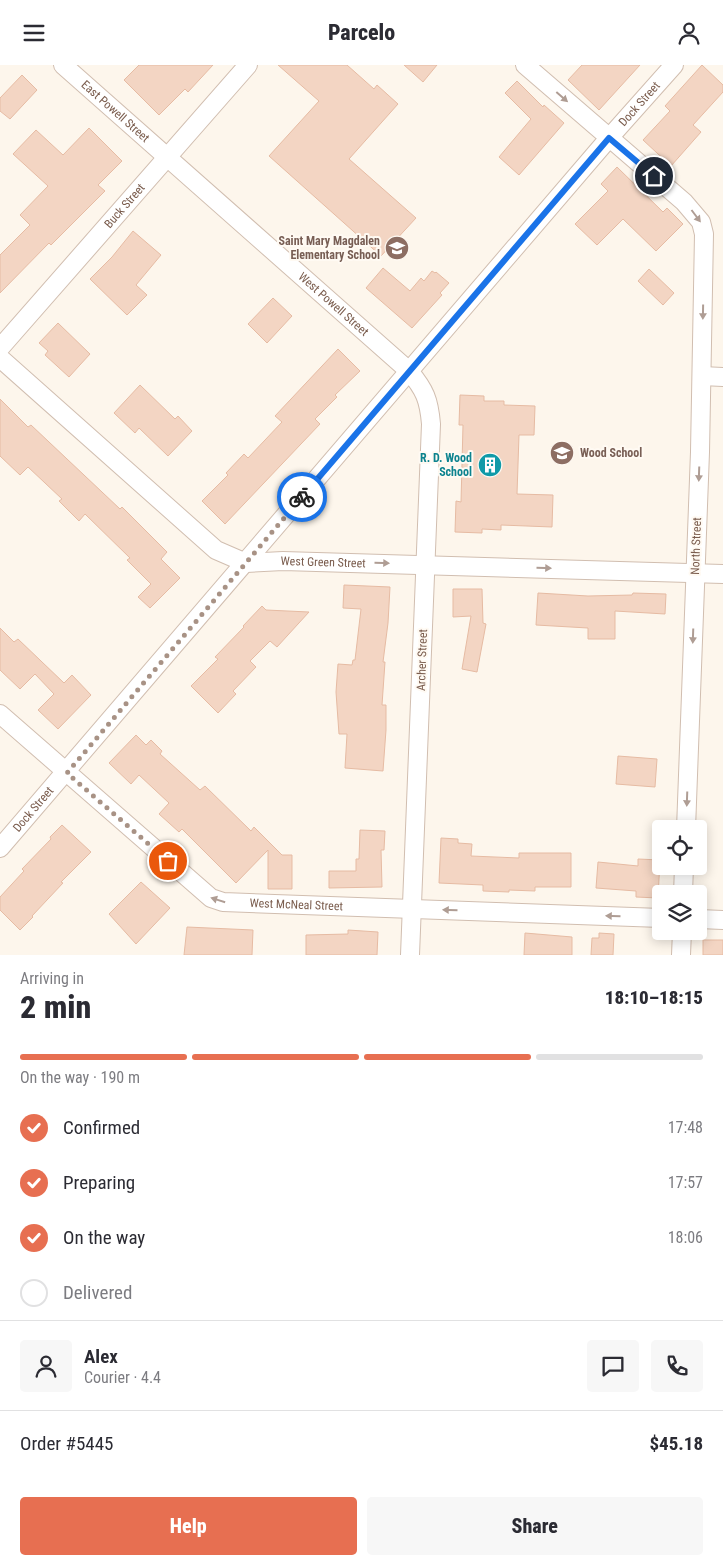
<!DOCTYPE html>
<html lang="en">
<head>
<meta charset="utf-8">
<style>
	:root { --surface:#fff; --page:#f7f7f7; --text:#2b2b33; --muted:#7c7c81; --line:#e1e1e2; --accent:#e76f51 }
	body { margin:0; font-family:"Roboto Condensed",sans-serif; background:var(--page); color:var(--text); height:100vh; display:flex; flex-direction:column; font-size:19px; white-space:nowrap }
	* { box-sizing:border-box; margin:0 }
	p { font-size:16px; color:var(--muted) }
	.icon { flex:none; width:28px; height:28px; fill:none; stroke:currentColor; stroke-width:2; stroke-linecap:round; stroke-linejoin:round }
	.map { position:relative; height:890px; overflow:hidden }
	.side { display:flex; flex-direction:column; background:var(--surface); flex:1 }
	.side>* { flex:none }
	.buttons { position:absolute; left:652px; top:755px; display:grid; gap:10px }
	.buttons a { display:grid; place-items:center; width:55px; height:55px; border-radius:5px; background:var(--surface); box-shadow:0 2px 12px #0003; font-size:25px }
	.pin { position:absolute; display:grid; place-items:center; width:42px; height:42px; color:#fff; margin:-21px; border:2px solid #fff; border-radius:50%; box-shadow:0 1px 5px #0007 }
	.courier { position:absolute; display:grid; place-items:center; width:50px; height:50px; margin:-25px; border:4px solid #1a73e8; border-radius:50%; background:#fff; color:#222; box-shadow:0 1px 6px #0007 }
	.overview em { font-style:normal; font-weight:800 }
	.overview div { display:flex; flex-direction:column-reverse }
	.overview { display:flex; align-items:center; justify-content:space-between; height:85px; padding:0 20px }
	h1 { font-size:32px; font-weight:800; line-height:38px }
	.bar { display:grid; grid-template-columns:repeat(4,1fr); gap:8px 5px; align-content:center; height:60px; padding:0 20px }
	.bar i { height:6px; border-radius:4px; background:var(--line) }
	.bar .active { background:var(--accent) }
	.bar p { grid-column:span 4 }
	.line { display:flex; align-items:center; gap:12px; padding:0 20px; border-top:1px solid var(--line) }
	.line div { flex:1 }
	.round { display:grid; place-items:center; flex:none; width:52px; height:52px; border-radius:5px; background:var(--page) }
	ol { padding:0 20px; list-style:none }
	li { display:flex; align-items:center; gap:15px; height:55px }
	li p { margin-inline-start:auto }
	li .icon { padding:5px; border-radius:50%; background:var(--accent); color:#fff; stroke-width:4 }
	li:last-child { color:var(--muted) }
	li i { width:28px; height:28px; border:2px solid var(--line); border-radius:50% }
	.button { display:flex; gap:10px; margin-top:auto; padding:10px 20px }
	.button a { flex:1; height:58px; border-radius:5px; background:var(--accent); color:#fff; font-size:20px; font-weight:800; line-height:58px; text-align:center }
	.button a+a { background:var(--page); color:var(--text) }
	header { display:flex; justify-content:space-between; align-items:center; height:65px; padding:0 20px; background:var(--surface); font-size:22px; font-weight:800 }
	.map>svg:first-child { display:block }
</style>
</head>
<body>
<header><svg class="icon" aria-label="menu" viewBox="0 0 24 24"><path d="M4 6h16M4 12h16M4 18h16"/></svg>Parcelo<svg class="icon" aria-label="person" viewBox="0 0 24 24"><circle cx="12" cy="8" r="4"/><path d="M4 21q1-7 8-7t8 7"/></svg></header>
<div class="map">
<svg width="723" height="890" viewBox="0 0 723 890">
	<rect width="100%" height="100%" fill="#fdf6ec"/>
	<path fill="#f3d5c3" stroke="#e6bba3" d="M139,0H213L188,27L185,24L159,50L124,15Z
		M278,0H347L374,24L377,20L398,39L349,94L416,153L381,191L269,91L319,36Z
		M404,0H437L423,17Z
		M582,0H640L599,45L568,15Z
		M702,0L723,20V27L693,60L701,67L671,101L643,75L670,46L665,41Z
		M22,10L37,25L10,54L0,46V33Z
		M517,16L543,42L544,40L564,58L519,110L499,92L531,54L505,28Z
		M89,63L122,96L98,120L105,126L51,180L49,178L0,228V190L30,160L20,150L48,121L13,89L36,65L63,90Z
		M617,102L663,147L667,143L683,159L656,186L623,154L597,180L575,159L608,126L601,119Z
		M133,166L161,190L136,220L147,230L127,250L90,214L112,192Z
		M383,203L410,226L421,213L424,216L432,206L435,208L436,207L449,218L440,228L442,230L412,263L366,223Z
		M649,204L674,228L663,240L638,216Z
		M273,233L292,251L267,278L248,259Z
		M58,258L90,289L69,312L45,290L48,286L39,278Z
		M338,284L360,306L335,330L337,332L315,354L320,359L225,459L202,436L228,410L226,408L244,389L248,393L282,357L275,351Z
		M140,320L175,354L178,351L192,366L168,391L139,363L135,368L114,348Z
		M460,330L484,331V336H504V340L535,341L534,370H519L517,429L553,430L552,462L501,460V465L482,464V468L455,467L456,436L461,437L463,360H459Z
		M0,334L28,362L31,360L120,444L122,442L167,487L161,494L180,513L150,543L138,532L151,519L127,495L130,493L85,449L79,456L59,436L62,434L28,402L20,410L0,391Z
		M344,520L390,522L388,558L383,597H385L382,640H386V665L383,706L345,703L347,669H339L336,627L338,599L352,600L353,595H355L361,544L343,543Z
		M453,524H482L483,558L486,559L477,607L462,604L471,551L453,552Z
		M538,528L588,531L632,530L633,528L666,529L665,549L615,546V574H588V563L536,560Z
		M262,541L266,545L309,547L277,582L270,576L250,596L256,602L233,626L236,629L218,648L191,621L218,594L215,592L244,562L243,561Z
		M0,563L14,577L18,574L64,618L72,610L91,630L58,664L38,645L54,629L35,609L20,624L0,605Z
		M136,670L146,680L151,675L162,686L160,689L200,725L205,721L251,766L254,762L282,790H292V824H268V785L236,818L182,764L179,767L159,749L169,738L139,710L131,719L109,698Z
		M618,691L657,694L655,722L616,719Z
		M62,760L91,787L61,817L63,818L32,851L33,852L20,865L0,845V832L24,806L22,804L51,774L50,772Z
		M360,765L385,766L384,785H381L382,822L329,823V806H356V794H359Z
		M441,773L458,774V778L472,779L471,791L519,793V788H571V822H535V826L509,825V827L483,826V820L439,818Z
		M638,794L660,795L658,833L636,832V826L596,823L598,797L638,801Z
		M141,817L170,843L136,879L109,849Z
		M187,862L253,865L252,890H184Z
		M348,865L378,867L377,890H306V870L348,869Z
		M525,868L572,872V890H524Z
		M599,868L614,869L613,890H591L592,873H599Z
		M703,875H723V890H703Z"/>
	<g fill="none" stroke-linecap="round" stroke-linejoin="round">
		<g stroke="#d1beb0" stroke-width="20">
			<g id="street">
				<path id="s1" d="M63,0L409,306C425,325 429,335 431,359L410,890"/>
				<path d="M525,0L684,137L701,157L704,169L700,387L686,764"/>
				<path id="s2" d="M0,283L248,0"/>
				<path id="s3" d="M0,293L216,485L246,498L283,496L723,509"/>
				<path d="M702,311L723,312"/>
				<path id="s4" d="M0,649L211,833L223,837L661,853"/>
				<path id="s5" d="M0,783L609,73L674,0"/>
				<path d="M683,829L684,801"/>
				<path d="M699,854L723,855"/>
				<path d="M681,890L682,866"/>
			</g>
		</g>
		<use href="#street" stroke="#fff" stroke-width="18"/>
	</g>
	<defs><path id="oneway-solid" d="M-6-.8H1V-3.2L6.5 0L1 3.2V.8H-6Z" transform="scale(1.25)"/></defs>
	<g fill="#af9d94">
		<use href="#oneway-solid" transform="translate(562 32) rotate(41)"/>
		<use href="#oneway-solid" transform="translate(696 151) rotate(53)"/>
		<use href="#oneway-solid" transform="translate(703 247) rotate(91)"/>
		<use href="#oneway-solid" transform="translate(699 409) rotate(92)"/>
		<use href="#oneway-solid" transform="translate(382 498) rotate(2)"/>
		<use href="#oneway-solid" transform="translate(544 503) rotate(2)"/>
		<use href="#oneway-solid" transform="translate(693 571) rotate(92)"/>
		<use href="#oneway-solid" transform="translate(687 734) rotate(92)"/>
		<use href="#oneway-solid" transform="translate(218 835) rotate(-163)"/>
		<use href="#oneway-solid" transform="translate(450 845) rotate(-178)"/>
		<use href="#oneway-solid" transform="translate(613 851) rotate(-178)"/>
	</g>
	<g fill="none" stroke-linecap="round" stroke-linejoin="round">
		<path stroke="#a89285" stroke-width="5" stroke-dasharray="0 9" d="M168,796L67,708L302,432"/>
		<path stroke="#1a73e8" stroke-width="6" d="M302,432L609,73L654,111"/>
	</g>
	<defs>
		<g id="school-disc" transform="scale(1.25)"><circle r="9.5" fill="#8d6e63" stroke="#fffaf3"/><path d="M0-5L7-2L0 1L-7-2ZM-4 1L0 2.5L4 1V4Q0 6-4 4Z" fill="#fff"/></g>
		<g id="building-disc" transform="scale(1.25)"><circle r="9.5" fill="#0f9aa8" stroke="#fffaf3"/><path d="M-4-6H4V6H1V3H-1V6H-4ZM-2.5-4.3h1.7v1.8h-1.7ZM.8-4.3h1.7v1.8H.8ZM-2.5-1h1.7V.8h-1.7ZM.8-1h1.7V.8H.8Z" fill="#fff"/></g>
	</defs>
	<g fill-rule="evenodd">
		<use href="#school-disc" x="397" y="183"/>
		<use href="#school-disc" x="562" y="388"/>
		<use href="#building-disc" x="490" y="400"/>
	</g>
	<g text-anchor="middle" stroke-width="4" stroke-linejoin="round" paint-order="stroke">
		<g font-size="12" fill="#7a5c4d" stroke="#fffaf3">
			<text dy="4" stroke="none"><textPath href="#s5" startOffset="981">Dock Street</textPath></text>
			<text dy="4" stroke="none"><textPath href="#s1" startOffset="70">East Powell Street</textPath></text>
			<text dy="4" stroke="none"><textPath href="#s2" startOffset="189">Buck Street</textPath></text>
			<text dy="4" stroke="none"><textPath href="#s1" startOffset="361">West Powell Street</textPath></text>
			<text transform="translate(696 481) rotate(-88)" y="4">North Street</text>
			<text dy="4" stroke="none"><textPath href="#s3" startOffset="399">West Green Street</textPath></text>
			<text transform="translate(422 595) rotate(-88)" y="4">Archer Street</text>
			<text dy="4" stroke="none"><textPath href="#s5" startOffset="51">Dock Street</textPath></text>
			<text dy="4" stroke="none"><textPath href="#s4" startOffset="366">West McNeal Street</textPath></text>
		</g>
		<g font-size="12" font-weight="bold" fill="#785e54" stroke="#fffaf3" text-anchor="end">
			<text x="380" y="180">Saint Mary Magdalen<tspan x="380" dy="14">Elementary School</tspan></text>
			<text x="580" y="392" text-anchor="start">Wood School</text>
		</g>
		<g font-size="12" font-weight="bold" fill="#0d838f" stroke="#fffaf3" text-anchor="end">
			<text x="472" y="397">R. D. Wood<tspan x="472" dy="14">School</tspan></text>
		</g>
	</g>
</svg>
<div class="buttons">
<a><svg class="icon" aria-label="locate" viewBox="0 0 24 24"><circle cx="12" cy="12" r="6"/><path d="M12 2v4M12 18v4M2 12h4M18 12h4"/></svg></a>
<a><svg class="icon" aria-label="layers" viewBox="0 0 24 24"><path d="M12 4l9 5-9 5-9-5zM3 14l9 5 9-5"/></svg></a>
</div>
<div class="pin" style="left:168px;top:796px;background:#ea580c"><svg class="icon" aria-label="bag" viewBox="0 0 24 24"><path d="M5 8h14l-1 12H6zM9 8a3 3 0 0 1 6 0"/></svg></div>
<div class="pin" style="left:654px;top:111px;background:#1f2937"><svg class="icon" aria-label="home" viewBox="0 0 24 24"><path d="M3 11l9-7 9 7M6 9v11h12V9"/></svg></div>
<div class="courier" style="left:302px;top:432px"><svg class="icon" aria-label="bike" viewBox="0 0 24 24"><circle cx="6" cy="16" r="4"/><circle cx="18" cy="16" r="4"/><path d="M6 16l4-8h5l3 8M10 8l3 8H6M13 5h3"/></svg></div>
</div>
<section class="side">
<div class="overview"><div><h1>2 min</h1><p>Arriving in</p></div><em>18:10–18:15</em></div>
<div class="bar"><i class="active"></i><i class="active"></i><i class="active"></i><i></i><p>On the way · 190 m</p></div>
<ol>
<li><svg class="icon" aria-label="check" viewBox="0 0 24 24"><path d="M5 12l5 5 9-10"/></svg>Confirmed<p>17:48</p></li>
<li><svg class="icon" aria-label="check" viewBox="0 0 24 24"><path d="M5 12l5 5 9-10"/></svg>Preparing<p>17:57</p></li>
<li><svg class="icon" aria-label="check" viewBox="0 0 24 24"><path d="M5 12l5 5 9-10"/></svg>On the way<p>18:06</p></li>
<li><i></i>Delivered</li>
</ol>
<div class="line" style="height:90px"><a class="round"><svg class="icon" aria-label="person" viewBox="0 0 24 24"><circle cx="12" cy="8" r="4"/><path d="M4 21q1-7 8-7t8 7"/></svg></a><div><b>Alex</b><p>Courier · 4.4</p></div><a class="round"><svg class="icon" aria-label="chat" viewBox="0 0 24 24"><path d="M4 5h16v11H9l-5 4z"/></svg></a><a class="round"><svg class="icon" aria-label="phone" viewBox="0 0 24 24"><path d="M5 4h4l2 5-3 2q2 4 5 5l2-3 5 2v4C11 20 4 13 5 4z"/></svg></a></div>
<div class="line" style="height:65px"><div>Order #5445</div><b>$45.18</b></div>
<div class="button"><a>Help</a><a>Share</a></div>
</section>
</body>
</html>
